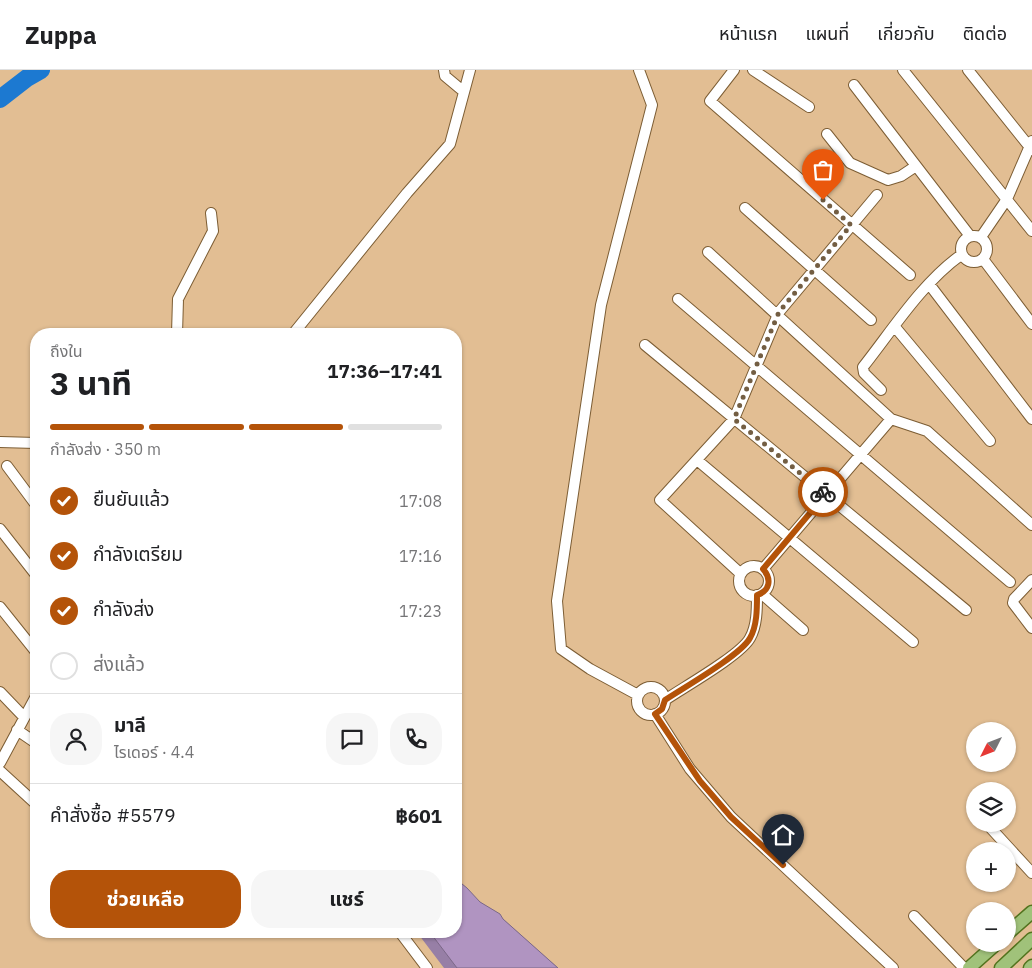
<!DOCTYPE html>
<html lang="th">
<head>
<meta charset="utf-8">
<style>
	:root { --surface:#fff; --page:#f6f6f6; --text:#202124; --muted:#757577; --line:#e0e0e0; --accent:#b45309 }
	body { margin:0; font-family:"IBM Plex Sans","Noto Sans Thai",sans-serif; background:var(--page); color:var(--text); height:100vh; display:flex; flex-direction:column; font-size:19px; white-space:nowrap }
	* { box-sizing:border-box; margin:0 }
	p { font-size:16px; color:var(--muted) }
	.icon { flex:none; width:28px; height:28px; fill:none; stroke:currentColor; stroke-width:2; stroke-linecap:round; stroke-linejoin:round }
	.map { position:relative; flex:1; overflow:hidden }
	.drawer { position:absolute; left:30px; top:258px; width:432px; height:610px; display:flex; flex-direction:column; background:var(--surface); border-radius:20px; box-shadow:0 1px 4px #0004 }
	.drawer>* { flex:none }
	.needle { width:32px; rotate:228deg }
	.buttons { position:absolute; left:966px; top:652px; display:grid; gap:10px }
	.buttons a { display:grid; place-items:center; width:50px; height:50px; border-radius:50%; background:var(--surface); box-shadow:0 1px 4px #0004; font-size:25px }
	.pin { position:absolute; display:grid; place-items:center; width:42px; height:42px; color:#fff; margin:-51px -21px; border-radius:50% 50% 50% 0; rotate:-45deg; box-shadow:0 0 5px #0007 }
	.pin .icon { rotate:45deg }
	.courier { position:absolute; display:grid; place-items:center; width:50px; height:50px; margin:-25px; border:4px solid #b45309; border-radius:50%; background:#fff; color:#222; box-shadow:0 1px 6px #0007 }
	.summary em { font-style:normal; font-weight:700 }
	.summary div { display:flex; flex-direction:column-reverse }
	.summary { display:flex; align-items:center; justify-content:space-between; height:85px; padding:0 20px }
	h1 { font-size:32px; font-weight:700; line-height:38px }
	.bar { display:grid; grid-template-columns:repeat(4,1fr); gap:8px 5px; align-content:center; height:60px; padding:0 20px }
	.bar i { height:6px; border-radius:4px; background:var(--line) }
	.bar .current { background:var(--accent) }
	.bar p { grid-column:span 4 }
	.line { display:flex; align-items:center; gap:12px; padding:0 20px; border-top:1px solid var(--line) }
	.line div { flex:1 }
	.round { display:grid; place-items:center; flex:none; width:52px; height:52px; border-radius:20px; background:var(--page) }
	ol { padding:0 20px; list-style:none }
	li { display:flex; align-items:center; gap:15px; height:55px }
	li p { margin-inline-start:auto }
	li .icon { padding:5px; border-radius:50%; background:var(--accent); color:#fff; stroke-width:4 }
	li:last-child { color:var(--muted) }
	li i { width:28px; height:28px; border:2px solid var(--line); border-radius:50% }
	.action { display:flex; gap:10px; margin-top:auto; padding:10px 20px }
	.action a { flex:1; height:58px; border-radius:20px; background:var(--accent); color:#fff; font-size:20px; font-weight:700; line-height:58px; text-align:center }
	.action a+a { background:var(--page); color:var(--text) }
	header { display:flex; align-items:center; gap:30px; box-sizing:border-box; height:70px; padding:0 25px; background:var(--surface); border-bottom:1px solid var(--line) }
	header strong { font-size:24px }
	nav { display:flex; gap:28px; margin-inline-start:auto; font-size:18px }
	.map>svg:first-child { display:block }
</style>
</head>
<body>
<header>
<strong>Zuppa</strong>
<nav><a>หน้าแรก</a><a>แผนที่</a><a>เกี่ยวกับ</a><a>ติดต่อ</a></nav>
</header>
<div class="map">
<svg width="1032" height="898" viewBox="0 0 1032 898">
	<rect width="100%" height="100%" fill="#e2be93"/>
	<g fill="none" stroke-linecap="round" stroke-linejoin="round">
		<path stroke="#1c79d1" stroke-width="18" d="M0,29L27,8L41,0"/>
		<g stroke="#7c5d34" stroke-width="12">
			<path id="minor" d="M444,0L445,6L463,21
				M734,0L710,31L910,205
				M753,0L809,37
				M903,0L1032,161
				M968,0L1032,80
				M854,15L970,166
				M827,64L850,93L888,110L901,106L916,96
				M745,138L871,250
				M961 179a13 13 0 1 1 26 0a13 13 0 1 1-26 0Z
				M981,167L1007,129L1032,71
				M708,182L891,349L927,361L1032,455
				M983,189L1032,254
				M929,214L1032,349
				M678,229L1010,512
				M895,257L990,371
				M177,264L178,229L213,161L211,143
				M293,264L407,123L450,74L470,0
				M645,275L966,540
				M881,320L864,303L863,297C893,259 922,213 961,185
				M0,372L36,373
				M697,390L913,572
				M7,396L36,435
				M0,459L36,505
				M739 511a15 15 0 1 1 30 0a15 15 0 1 1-30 0Z
				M763,499L891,349
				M741,504L660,430L734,349L779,242L877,125
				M1032,510L1014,529L1013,533L1032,558
				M762,524L803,560
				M0,537L36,582
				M637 631a14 14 0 1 1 28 0a14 14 0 1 1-28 0Z
				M0,622L24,647
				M638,625L590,599L561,579L557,531L601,235L652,35L639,0
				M665,630C684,617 741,585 750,568C757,556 757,539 757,525
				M655,644L690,699L731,747L893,898
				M17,660L36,673
				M0,693L36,626
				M0,701L36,734
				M987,754L1032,803
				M914,846L964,898
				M399,861L427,898"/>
		</g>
		<g stroke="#52731e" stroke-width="15">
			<path id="major" d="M1008,863L1032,842
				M969,898L996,874
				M1001,898L1032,869
				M1030,898L1032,896"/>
		</g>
		<use href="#minor" stroke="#fff" stroke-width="10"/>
		<use href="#major" stroke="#a0c27a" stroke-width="12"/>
	</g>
	<path fill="#977fa6" d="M480,832L503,849L558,898H444L416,861H456Z"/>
	<path fill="#b094c1" stroke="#7b6887" d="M456,809L467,818L480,832L500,844L503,849L558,898H457L429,861H456Z"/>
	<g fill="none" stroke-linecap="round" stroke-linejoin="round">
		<path stroke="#735e43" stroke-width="5" stroke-dasharray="0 9" d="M823,130L851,155L779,242L734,349L823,422"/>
		<path stroke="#b45309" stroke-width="6" d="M783,795L731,747L700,711L655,644L662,639L665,630C683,618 741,585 750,568C757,556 757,539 757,525C770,521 772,509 763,499L826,424L823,422"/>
	</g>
</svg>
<div class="buttons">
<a><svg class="needle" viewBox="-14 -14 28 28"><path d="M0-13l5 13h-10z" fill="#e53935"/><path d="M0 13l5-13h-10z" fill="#757577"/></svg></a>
<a><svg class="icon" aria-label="layers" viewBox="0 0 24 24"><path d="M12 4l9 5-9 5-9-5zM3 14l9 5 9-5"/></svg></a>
<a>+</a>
<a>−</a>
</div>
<div class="pin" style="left:823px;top:130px;background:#ea580c"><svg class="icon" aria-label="bag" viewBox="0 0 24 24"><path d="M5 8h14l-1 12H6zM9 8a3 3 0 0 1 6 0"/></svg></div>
<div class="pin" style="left:783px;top:795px;background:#1f2937"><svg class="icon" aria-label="home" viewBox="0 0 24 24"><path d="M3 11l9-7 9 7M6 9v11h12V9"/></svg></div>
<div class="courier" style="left:823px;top:422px"><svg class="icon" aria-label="bike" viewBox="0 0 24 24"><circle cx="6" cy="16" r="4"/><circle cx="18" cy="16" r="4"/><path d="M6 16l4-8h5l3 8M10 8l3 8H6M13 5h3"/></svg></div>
<section class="drawer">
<div class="summary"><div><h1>3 นาที</h1><p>ถึงใน</p></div><em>17:36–17:41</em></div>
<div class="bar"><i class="current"></i><i class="current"></i><i class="current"></i><i></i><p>กำลังส่ง · 350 m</p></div>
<ol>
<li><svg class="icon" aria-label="check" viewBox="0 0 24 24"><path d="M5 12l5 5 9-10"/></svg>ยืนยันแล้ว<p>17:08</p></li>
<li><svg class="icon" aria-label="check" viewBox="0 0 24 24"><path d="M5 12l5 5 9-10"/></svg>กำลังเตรียม<p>17:16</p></li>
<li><svg class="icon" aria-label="check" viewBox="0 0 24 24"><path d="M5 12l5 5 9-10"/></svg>กำลังส่ง<p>17:23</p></li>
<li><i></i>ส่งแล้ว</li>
</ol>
<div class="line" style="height:90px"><a class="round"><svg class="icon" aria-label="person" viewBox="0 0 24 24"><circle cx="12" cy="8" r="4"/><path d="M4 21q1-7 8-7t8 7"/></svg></a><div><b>มาลี</b><p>ไรเดอร์ · 4.4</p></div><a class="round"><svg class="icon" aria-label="chat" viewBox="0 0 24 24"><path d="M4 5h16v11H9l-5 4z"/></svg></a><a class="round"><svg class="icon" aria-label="phone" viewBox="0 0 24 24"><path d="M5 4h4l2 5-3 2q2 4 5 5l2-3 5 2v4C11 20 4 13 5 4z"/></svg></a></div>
<div class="line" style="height:65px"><div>คำสั่งซื้อ #5579</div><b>฿601</b></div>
<div class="action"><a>ช่วยเหลือ</a><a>แชร์</a></div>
</section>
</div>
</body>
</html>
